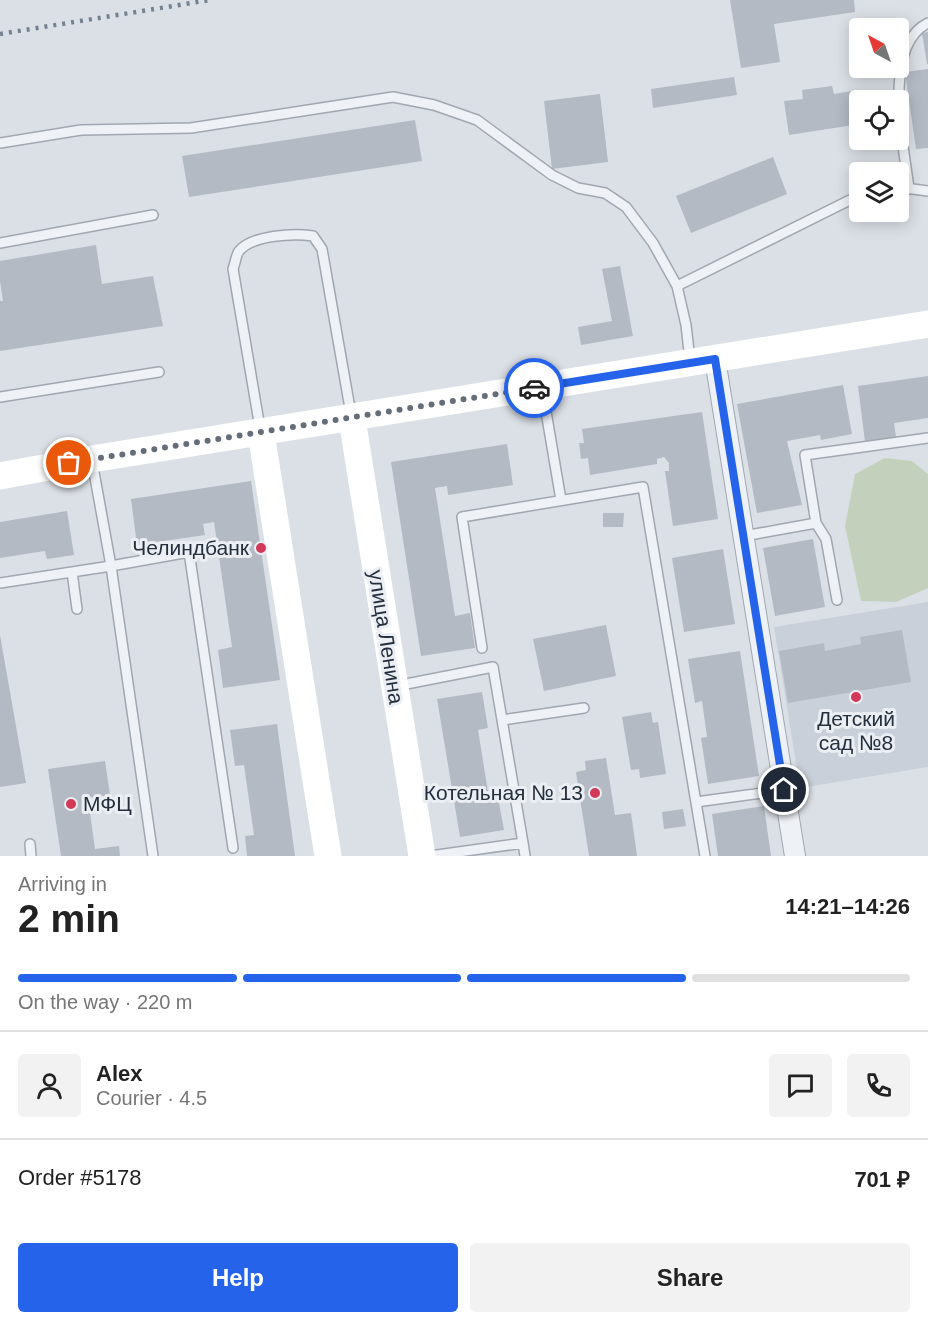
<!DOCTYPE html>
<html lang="en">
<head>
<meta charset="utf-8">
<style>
	:root { --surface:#fff; --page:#f2f2f2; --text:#222; --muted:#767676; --line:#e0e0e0; --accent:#2563eb }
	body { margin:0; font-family:Helvetica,sans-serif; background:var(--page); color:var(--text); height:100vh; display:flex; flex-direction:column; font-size:22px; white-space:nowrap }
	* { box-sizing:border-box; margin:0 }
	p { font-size:20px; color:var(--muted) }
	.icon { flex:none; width:33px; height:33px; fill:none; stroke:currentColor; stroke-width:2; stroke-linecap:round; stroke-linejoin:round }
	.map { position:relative; height:856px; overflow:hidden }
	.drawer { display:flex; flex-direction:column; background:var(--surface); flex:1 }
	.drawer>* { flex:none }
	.needle { width:39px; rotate:320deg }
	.buttons { position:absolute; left:849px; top:18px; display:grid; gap:12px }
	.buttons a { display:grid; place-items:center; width:60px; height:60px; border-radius:6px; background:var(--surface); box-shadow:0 3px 15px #0003; font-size:30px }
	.pin { position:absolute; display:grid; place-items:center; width:51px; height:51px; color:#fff; margin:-26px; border:3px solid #fff; border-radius:50%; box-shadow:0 2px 6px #0007 }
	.courier { position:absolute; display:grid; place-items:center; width:60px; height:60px; margin:-30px; border:4px solid #2563eb; border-radius:50%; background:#fff; color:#222; box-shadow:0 2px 8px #0007 }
	.headline em { font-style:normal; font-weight:800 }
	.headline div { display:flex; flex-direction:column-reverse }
	.headline { display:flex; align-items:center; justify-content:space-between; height:102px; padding:0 18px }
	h1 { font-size:39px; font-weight:800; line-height:45px }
	.bar { display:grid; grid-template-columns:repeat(4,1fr); gap:9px 6px; align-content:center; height:72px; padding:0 18px }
	.bar i { height:8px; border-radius:4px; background:var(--line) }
	.bar .selected { background:var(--accent) }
	.bar p { grid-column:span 4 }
	.line { display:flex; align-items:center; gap:15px; padding:0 18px; border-top:2px solid var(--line) }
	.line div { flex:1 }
	.round { display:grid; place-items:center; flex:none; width:63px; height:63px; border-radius:6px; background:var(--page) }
	.primary-button { display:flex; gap:12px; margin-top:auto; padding:12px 18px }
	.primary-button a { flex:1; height:69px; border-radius:6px; background:var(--accent); color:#fff; font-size:24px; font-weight:800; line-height:69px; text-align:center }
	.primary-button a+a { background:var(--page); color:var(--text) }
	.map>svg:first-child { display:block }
</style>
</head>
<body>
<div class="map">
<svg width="928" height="856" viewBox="0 0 928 856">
	<rect width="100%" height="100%" fill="#dbe0e6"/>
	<path fill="#c9d0d9" d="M928,602V767L800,788L774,627Z"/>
	<path fill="#c3d1bc" d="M885,458L912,461L928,474V588L896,602L861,601L845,526L855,474Z"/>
	<path fill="#b3bac3" d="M730,0H854L855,12L774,24L780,62L741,68Z
		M928,32V64H927L922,33Z
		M928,69V148L916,149L905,72Z
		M734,77L737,95L653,108L651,89Z
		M832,86L834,94L857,90L860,124L789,135L784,101L803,99L802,90Z
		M600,94L608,162L552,169L544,101Z
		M415,120L422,161L189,197L182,156Z
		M773,157L787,194L691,233L676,196Z
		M96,245L102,284L153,276L163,326L0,351V301H3L0,281V261Z
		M620,266L633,336L581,345L578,327L612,321L602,269Z
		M928,376V418L894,423L896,437L865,442L858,386Z
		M843,385L852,434L821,440L820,435L787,441L802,505L757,513L737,404Z
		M702,412L718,519L673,526L665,471H669V463L664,457L657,459V464L590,475L588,458L581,459L579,443H584L582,429Z
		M507,444L513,485L448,495L447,486L435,488L455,616L470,613L475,648L421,656L391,462Z
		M251,481L280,680L223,688L218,650L232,647L214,522L203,524L205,535L137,545L131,499Z
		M67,511L74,555L47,559L45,551L0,558V522Z
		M603,513H624L623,527H603Z
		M813,539L825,607L775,616L763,548Z
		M723,549L735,624L684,632L672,558Z
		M606,625L616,676L544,691L533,639Z
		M902,630L911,682L788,703L779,651L824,643L825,651L861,644L860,637Z
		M0,635L26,783L0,787Z
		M740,651L759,776L708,784L701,738L707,737L702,701L695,703L688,659Z
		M482,692L488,728L478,730L489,798L498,797L504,830L460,837L437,699Z
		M651,712L653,723L658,722L666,774L640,778L639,769L631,770L622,717Z
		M277,724L295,856H247L245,836L254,835L244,765L235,766L230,730Z
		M606,758L615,815L631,813L637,856H589L576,772L586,770L585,761Z
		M105,761L110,795L88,798L95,849L119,846L120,856H61L48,769Z
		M764,806L771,856H718L712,814Z
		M683,809L686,826L664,829L662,812Z"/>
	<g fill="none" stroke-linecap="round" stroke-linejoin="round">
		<g stroke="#a1a7b0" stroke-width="12">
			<path id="lane" d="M0,143L81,130L191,128L393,97L434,105L477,120L552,175L578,188L605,193L626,207L653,243L677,286L686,325L690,360
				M898,187L928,191
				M909,189C904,146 881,46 928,23
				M0,243L153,215
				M677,286L860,195
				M542,388L561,500
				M0,397L159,372
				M260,428L233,269C235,264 236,255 239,251C252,235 294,233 313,236L322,249L351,414
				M816,523L826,539L837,600
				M744,536L816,523L805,455L928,438
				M72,572L77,609
				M0,583L111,566L92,461
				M482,648L462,517L643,487L705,856
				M396,686L493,667L523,843L430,856
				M502,720L584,708
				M696,802L784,790
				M523,843L525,856
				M30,844L31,856
				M153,856L111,566L189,552L233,848"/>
		</g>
		<g stroke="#a1a7b0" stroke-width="22">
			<path id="street" d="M715,359L795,856"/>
		</g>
		<use href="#lane" stroke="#eef1f5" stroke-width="9"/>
		<use href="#street" stroke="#eef1f5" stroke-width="20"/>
		<path stroke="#fff" stroke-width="27" d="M352,419L422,856
			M261,433L328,856
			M0,476L92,459L928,324"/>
		<path stroke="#748190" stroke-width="4.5" stroke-dasharray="3 6" stroke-linecap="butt" d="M0,34L210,0"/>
	</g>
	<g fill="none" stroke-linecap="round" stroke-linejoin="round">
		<path stroke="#656d78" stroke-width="6" stroke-dasharray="0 10.8" d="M69,463L534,388"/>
		<path stroke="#2563eb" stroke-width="8" d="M534,388L715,359L784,790"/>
	</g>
	<g fill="#d23959" stroke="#ebeff4" stroke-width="2">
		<circle cx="261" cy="548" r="6"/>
		<circle cx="856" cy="697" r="6"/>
		<circle cx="595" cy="793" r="6"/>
		<circle cx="71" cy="804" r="6"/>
	</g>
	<g text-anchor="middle" stroke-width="6" stroke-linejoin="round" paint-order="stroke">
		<g font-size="21" fill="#252f3d" stroke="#ebeff4" text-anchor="end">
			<text x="249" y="555">Челиндбанк</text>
			<text x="856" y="726" text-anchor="middle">Детский<tspan x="856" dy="24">сад №8</tspan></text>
			<text x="583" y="800">Котельная № 13</text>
			<text x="83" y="811" text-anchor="start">МФЦ</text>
		</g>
		<g font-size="21" fill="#252f3d" stroke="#ebeff4">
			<text transform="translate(386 637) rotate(81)" y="7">улица Ленина</text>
		</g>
	</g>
</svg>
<div class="buttons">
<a><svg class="needle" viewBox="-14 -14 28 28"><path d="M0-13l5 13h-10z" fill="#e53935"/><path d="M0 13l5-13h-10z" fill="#767676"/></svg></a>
<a><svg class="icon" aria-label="locate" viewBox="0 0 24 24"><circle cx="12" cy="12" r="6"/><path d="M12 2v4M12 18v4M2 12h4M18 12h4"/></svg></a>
<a><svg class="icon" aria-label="layers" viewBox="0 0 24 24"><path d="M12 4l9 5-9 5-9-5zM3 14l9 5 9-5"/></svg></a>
</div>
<div class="pin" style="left:69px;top:463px;background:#ea580c"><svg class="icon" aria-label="bag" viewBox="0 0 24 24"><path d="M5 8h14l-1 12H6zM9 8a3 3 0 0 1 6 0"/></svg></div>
<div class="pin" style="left:784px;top:790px;background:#1f2937"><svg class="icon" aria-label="home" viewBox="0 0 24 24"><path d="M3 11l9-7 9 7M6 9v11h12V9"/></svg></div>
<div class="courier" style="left:534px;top:388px"><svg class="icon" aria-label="car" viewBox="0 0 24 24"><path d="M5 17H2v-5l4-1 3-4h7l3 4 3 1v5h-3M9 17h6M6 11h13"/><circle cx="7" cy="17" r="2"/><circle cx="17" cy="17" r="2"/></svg></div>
</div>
<section class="drawer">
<div class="headline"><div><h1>2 min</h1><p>Arriving in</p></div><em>14:21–14:26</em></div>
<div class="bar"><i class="selected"></i><i class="selected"></i><i class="selected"></i><i></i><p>On the way · 220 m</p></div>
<div class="line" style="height:108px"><a class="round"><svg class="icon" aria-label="person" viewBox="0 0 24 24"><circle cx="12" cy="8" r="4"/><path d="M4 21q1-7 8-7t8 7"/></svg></a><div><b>Alex</b><p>Courier · 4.5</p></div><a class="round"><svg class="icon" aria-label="chat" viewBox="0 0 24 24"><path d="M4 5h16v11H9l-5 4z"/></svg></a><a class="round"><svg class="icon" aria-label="phone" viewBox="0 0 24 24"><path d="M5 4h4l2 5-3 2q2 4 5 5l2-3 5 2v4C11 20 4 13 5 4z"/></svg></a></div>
<div class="line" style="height:78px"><div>Order #5178</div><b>701 ₽</b></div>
<div class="primary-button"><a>Help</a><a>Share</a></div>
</section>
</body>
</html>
